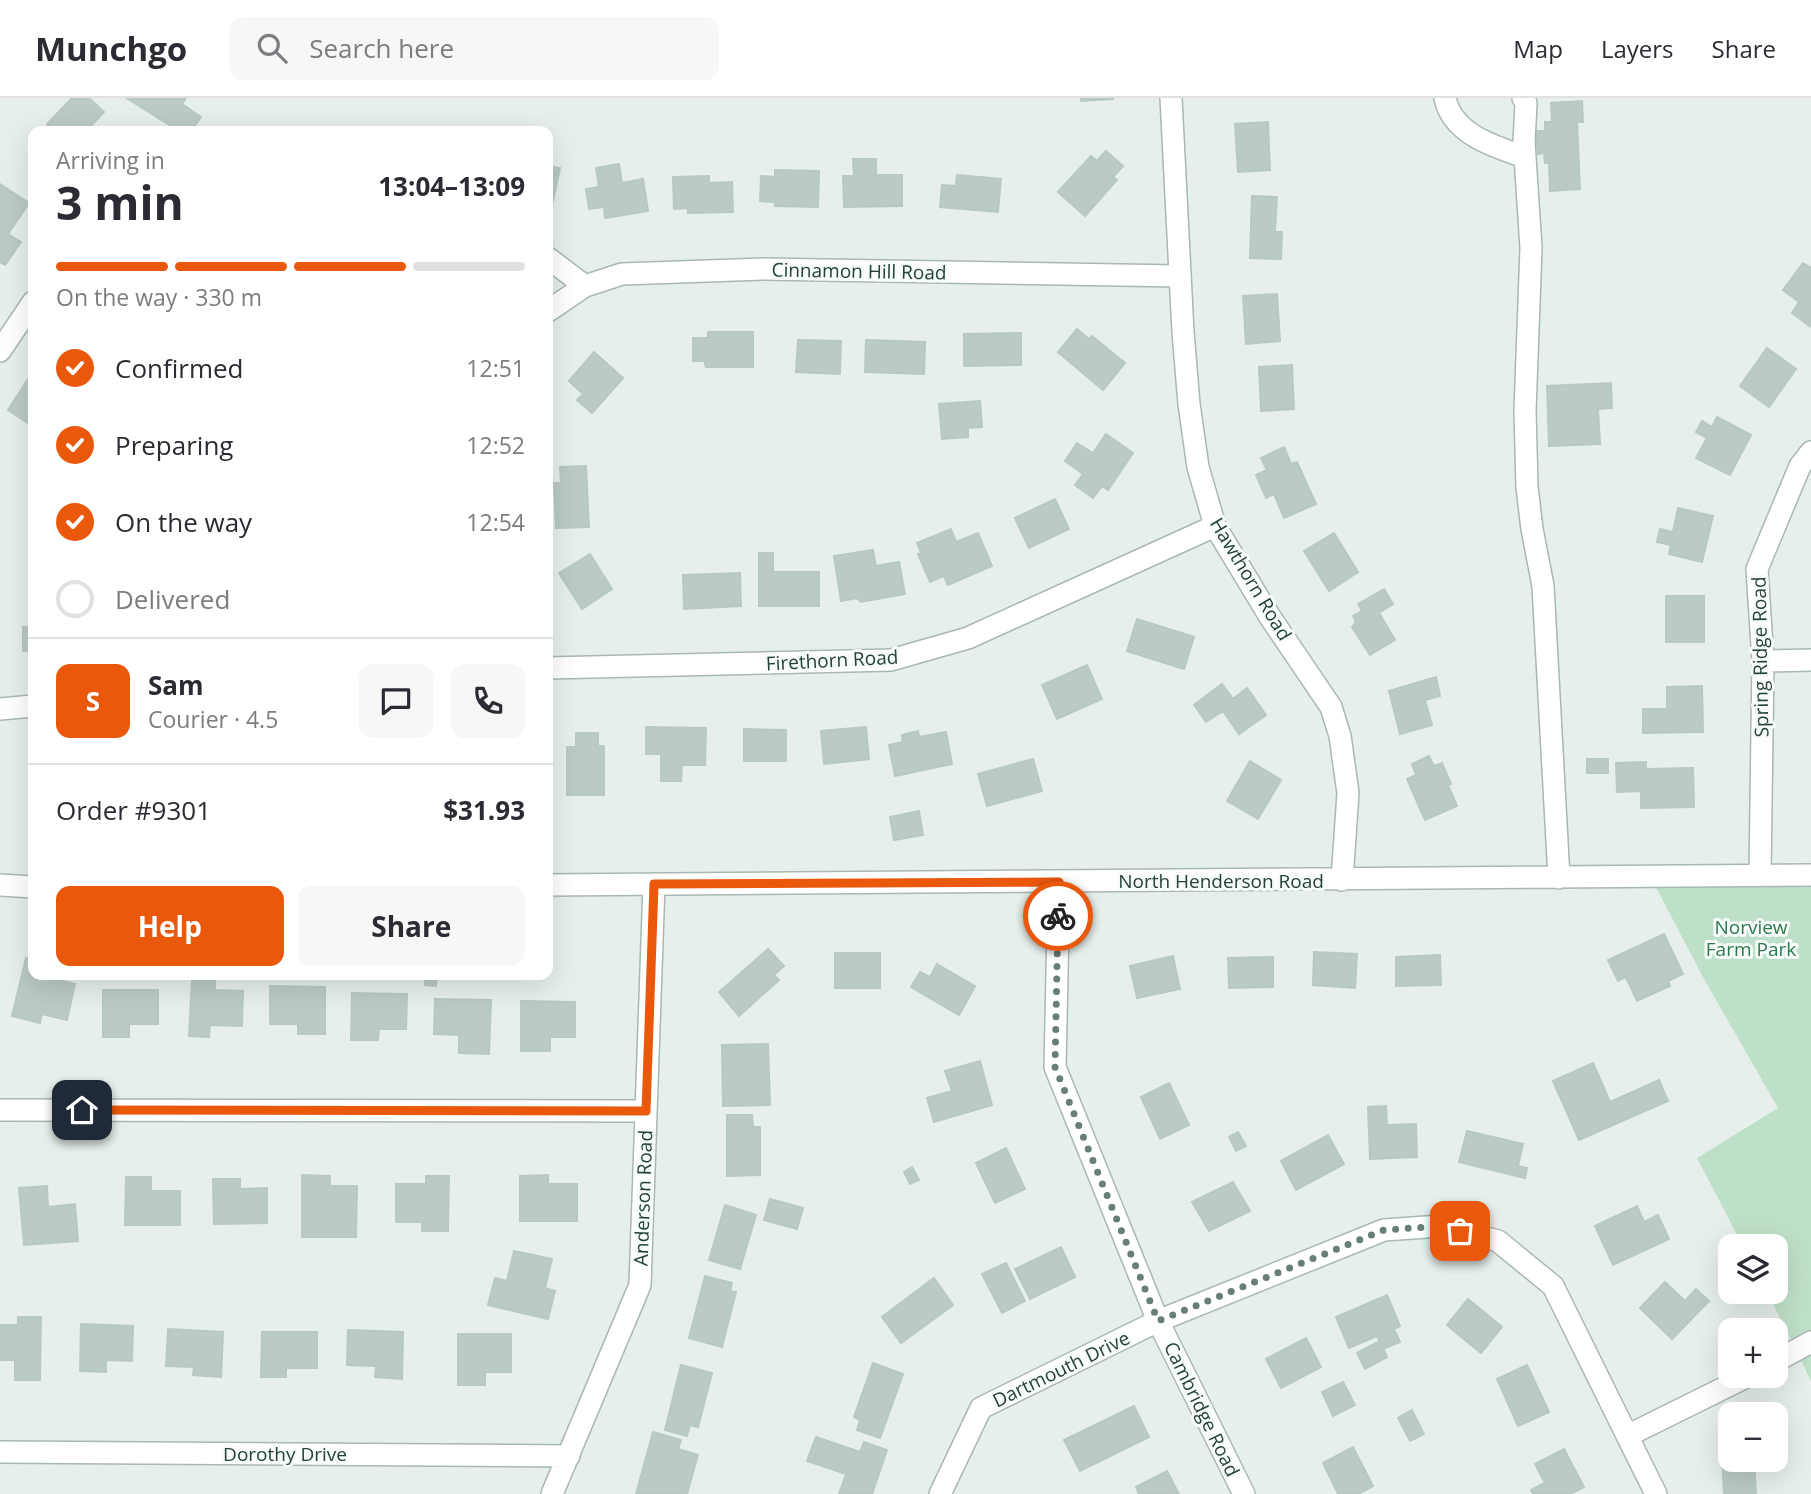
<!DOCTYPE html>
<html lang="en">
<head>
<meta charset="utf-8">
<style>
	:root { --surface:#fff; --page:#f7f7f7; --text:#2b2b33; --muted:#7c7c81; --line:#e1e1e2; --accent:#ea580c }
	body { margin:0; font-family:"Open Sans",sans-serif; background:var(--page); color:var(--text); height:100vh; display:flex; flex-direction:column; font-size:26px; white-space:nowrap }
	* { box-sizing:border-box; margin:0 }
	p { font-size:23px; color:var(--muted) }
	.icon { flex:none; width:38px; height:38px; fill:none; stroke:currentColor; stroke-width:2; stroke-linecap:round; stroke-linejoin:round }
	.map { position:relative; flex:1; overflow:hidden }
	.details { position:absolute; left:28px; top:28px; width:525px; height:854px; display:flex; flex-direction:column; background:var(--surface); border-radius:14px; box-shadow:0 7px 28px #0002 }
	.details>* { flex:none }
	.buttons { position:absolute; left:1718px; top:1136px; display:grid; gap:14px }
	.buttons a { display:grid; place-items:center; width:70px; height:70px; border-radius:14px; background:var(--surface); box-shadow:0 7px 28px #0002; font-size:35px }
	.pin { position:absolute; display:grid; place-items:center; width:60px; height:60px; color:#fff; margin:-30px; border-radius:14px; box-shadow:0 4px 10px #0006 }
	.courier { position:absolute; display:grid; place-items:center; width:70px; height:70px; margin:-35px; border:5px solid #ea580c; border-radius:50%; background:#fff; color:#222; box-shadow:0 2px 9px #0007 }
	.summary em { font-style:normal; font-weight:700 }
	.summary div { display:flex; flex-direction:column-reverse }
	.summary { display:flex; align-items:center; justify-content:space-between; height:119px; padding:0 28px }
	h1 { font-size:46px; font-weight:700; line-height:52px }
	.bar { display:grid; grid-template-columns:repeat(4,1fr); gap:10px 7px; align-content:center; height:84px; padding:0 28px }
	.bar i { height:9px; border-radius:5px; background:var(--line) }
	.bar .active { background:var(--accent) }
	.bar p { grid-column:span 4 }
	.line { display:flex; align-items:center; gap:18px; padding:0 28px; border-top:2px solid var(--line) }
	.line div { flex:1 }
	.round { display:grid; place-items:center; flex:none; width:74px; height:74px; border-radius:14px; background:var(--page) }
	ol { padding:0 28px; list-style:none }
	li { display:flex; align-items:center; gap:21px; height:77px }
	li p { margin-inline-start:auto }
	li .icon { padding:7px; border-radius:50%; background:var(--accent); color:#fff; stroke-width:4 }
	li:last-child { color:var(--muted) }
	li i { width:38px; height:38px; border:4px solid var(--line); border-radius:50% }
	.primary-button { display:flex; gap:14px; margin-top:auto; padding:14px 28px }
	.primary-button a { flex:1; height:80px; border-radius:14px; background:var(--accent); color:#fff; font-size:28px; font-weight:700; line-height:80px; text-align:center }
	.primary-button a+a { background:var(--page); color:var(--text) }
	header { display:flex; align-items:center; gap:42px; box-sizing:border-box; height:98px; padding:0 35px; background:var(--surface); border-bottom:2px solid var(--line) }
	header strong { font-size:33px }
	nav { display:flex; gap:38px; margin-inline-start:auto; font-size:24px }
	.search { width:490px; height:63px; background:var(--page); display:flex; align-items:center; gap:18px; box-sizing:border-box; padding:0 24px; border-radius:14px; color:var(--muted); font-size:26px }
	.map>svg:first-child { display:block }
</style>
</head>
<body>
<header>
<strong>Munchgo</strong>
<div class="search"><svg class="icon" aria-label="search" viewBox="0 0 24 24"><circle cx="10" cy="10" r="6"/><path d="M15 15l6 6"/></svg>Search here</div>
<nav><a>Map</a><a>Layers</a><a>Share</a></nav>
</header>
<div class="map">
<svg width="1811" height="1396" viewBox="0 0 1811 1396">
	<rect width="100%" height="100%" fill="#e6efeb"/>
	<path fill="#bfe0c8" d="M1650,778L1811,780V1283L1767,1194H1776V1148H1743L1697,1060L1778,1010L1704,881Z"/>
	<path fill="#bbcac4" stroke="#b8c9c2" stroke-width="2" d="M72,0H89L104,14L86,33H52L47,26Z
		M186,0L182,6L201,19L191,33H179L128,1Z
		M1081,0H1113V1L1081,3Z
		M1582,3L1583,24H1577L1580,91L1550,93L1549,65H1545L1544,55L1538,56L1536,33H1545V24H1552L1551,5Z
		M1268,24L1270,72L1238,74L1235,26Z
		M1106,53L1123,68L1113,79L1117,82L1085,118L1058,94L1091,58L1097,63Z
		M853,61H876V77H902V108L844,109L843,78H854Z
		M619,66L622,85L643,81L648,113L605,120L604,109L589,111L586,91L599,89L596,70Z
		M548,68L560,70L553,103L548,102Z
		M775,72L819,73L818,109L775,108V104L760,103L761,78L775,79Z
		M957,77L1001,81L998,114L940,109L942,87L956,88Z
		M709,78V85L732,84L733,114L688,115V110L674,111L673,79Z
		M0,86L29,105L8,136L21,144L5,167L0,164Z
		M1252,98L1277,99L1275,134H1282L1281,161L1250,160Z
		M1803,165L1811,170V229L1792,215L1799,204L1783,192Z
		M1277,196L1280,243L1246,246L1243,198Z
		M1077,231L1089,241L1092,238L1125,265L1103,292L1058,254Z
		M708,234H753V269H706L704,263H693V240H708Z
		M1021,235V267L964,268V236Z
		M798,242L841,243L840,276L796,274Z
		M866,242L925,244L924,276L865,274Z
		M1767,250L1796,271L1769,309L1740,288Z
		M594,254L623,280L592,315L577,302L583,296L569,283Z
		M1292,267L1294,311L1261,313L1259,269Z
		M28,281L33,284V324L31,327L8,312Z
		M1611,285L1612,310L1598,311L1600,346L1549,348L1547,288Z
		M980,303L982,329L968,330V339L942,341L939,306Z
		M1717,319L1751,337L1730,377L1696,360L1707,340L1696,334L1702,323L1712,329Z
		M1106,336L1133,355L1108,392L1102,388L1093,400L1075,387L1083,376L1065,363L1077,345L1093,355Z
		M1284,349L1291,366L1297,364L1316,406L1284,420L1274,396L1266,400L1256,377L1267,372L1261,360Z
		M586,368L589,429L556,430L554,385H561L560,369Z
		M1055,401L1069,431L1029,450L1015,420Z
		M1678,410L1713,418L1702,464L1669,456L1671,447L1657,444L1660,431L1673,434Z
		M951,431L956,444L978,435L992,468L948,487L944,478L930,484L918,456L921,455L917,445Z
		M1334,435L1358,474L1329,493L1304,453Z
		M873,452L876,468L899,464L905,496L861,504L857,500L841,503L834,458Z
		M759,455H773V474H819V508H759Z
		M590,456L612,491L582,511L559,475Z
		M740,475L741,508L684,511L683,477Z
		M1384,491L1393,506L1379,515L1395,542L1370,557L1352,529L1356,524L1353,518L1362,513L1358,506Z
		M1666,498H1704V544H1666Z
		M1137,521L1194,539L1184,571L1127,553Z
		M23,529H33V553H23Z
		M1087,567L1102,601L1057,621L1042,587Z
		M1436,579L1440,598L1425,602L1432,627L1400,636L1389,593Z
		M1222,586L1233,601L1247,590L1266,617L1239,636L1223,613L1206,624L1194,607Z
		M1702,588L1703,634L1643,635V611H1667V589Z
		M646,629L706,630L705,667H682L681,683H661V656H646Z
		M866,629L869,661L824,666L821,633Z
		M744,631L786,632V663H744Z
		M918,633L919,639L946,634L952,666L895,678L889,647L903,644L902,637Z
		M576,635H598V648H604V697H567V649H576Z
		M1429,658L1434,668L1442,665L1451,686L1448,687L1457,708L1425,722L1407,681L1416,677L1412,666Z
		M1033,661L1042,693L987,708L978,676Z
		M1587,661H1608V675H1587Z
		M1250,663L1281,682L1258,721L1227,703Z
		M1646,664V671L1693,670L1694,709L1641,710V693L1617,694L1616,665Z
		M919,713L923,737L894,742L890,719Z
		M1664,836L1683,876L1668,883L1670,888L1637,903L1626,879L1618,883L1608,862Z
		M768,851L784,868L774,877L779,882L739,918L719,894Z
		M1314,854L1357,856L1355,890L1313,887Z
		M835,855H880V890H835Z
		M1440,857L1441,887L1396,888V859Z
		M1173,858L1180,891L1137,900L1130,868Z
		M1273,859V889L1229,890L1228,860Z
		M26,860L33,862V877H44V878L75,886L67,922L42,916L40,925L12,918Z
		M937,866L975,888L959,917L911,889L920,874L930,879Z
		M425,877H437L436,888L425,887Z
		M192,881L215,882V892L243,893L242,928L210,927L209,939L189,938Z
		M270,888L325,889V936H298V926H270Z
		M103,892H158V926H129V939H103Z
		M352,895L407,896L406,931H379L378,942H351Z
		M435,901L491,902L489,956L459,955V937L434,936Z
		M521,903L575,904V939H550V953H521Z
		M768,946L770,1007L723,1008L722,947Z
		M980,963L992,1007L934,1024L927,1000L952,993L945,973Z
		M1593,965L1610,1004L1659,982L1668,1003L1579,1042L1553,983Z
		M1169,985L1189,1027L1160,1041L1141,999Z
		M1386,1008L1387,1027L1416,1026L1417,1059L1370,1061L1368,1009Z
		M727,1017H752L753,1029H760V1077L727,1078Z
		M1467,1033L1523,1046L1518,1068L1527,1070L1525,1080L1459,1064Z
		M1238,1034L1246,1048L1236,1053L1229,1039Z
		M1328,1037L1344,1066L1296,1092L1281,1063Z
		M1006,1050L1025,1091L995,1105L976,1065Z
		M912,1069L919,1082L910,1086L904,1074Z
		M302,1077L330,1078V1088H357L356,1139H302Z
		M548,1077V1086H577V1123H520V1078Z
		M426,1078H449L448,1133H422V1124H396V1086H426Z
		M126,1079H151V1093H180V1127H125Z
		M213,1081H240V1091L267,1090V1125L214,1126Z
		M1233,1084L1250,1113L1209,1133L1192,1104Z
		M47,1088L48,1109L75,1106L78,1143L24,1147L19,1090Z
		M770,1101L803,1110L797,1131L764,1122Z
		M725,1107L756,1117L740,1171L709,1162Z
		M1637,1108L1644,1124L1658,1117L1669,1141L1613,1167L1595,1128Z
		M1061,1149L1075,1179L1030,1201L1015,1171Z
		M514,1153L552,1161L545,1190L555,1193L548,1221L488,1207L495,1180L507,1183Z
		M1006,1165L1025,1203L1002,1215L982,1176Z
		M705,1178L732,1185L730,1193L736,1194L722,1249L689,1240Z
		M934,1180L953,1207L901,1245L882,1219Z
		M1665,1184L1685,1203L1696,1191L1709,1203L1672,1241L1640,1210Z
		M1387,1197L1400,1228L1394,1231L1400,1244L1383,1251L1377,1238L1349,1250L1336,1219Z
		M1468,1201L1502,1229L1481,1255L1447,1227Z
		M18,1219H41L40,1282H15V1262H0V1227H18Z
		M81,1226L133,1228L132,1263L106,1262V1274L80,1273Z
		M168,1231L223,1234L221,1279L193,1277L194,1269L166,1268Z
		M348,1232L403,1234L402,1281L375,1279L376,1268L347,1267Z
		M262,1234H317V1270H286V1279H261Z
		M458,1236H511V1274H485V1287H458Z
		M1306,1240L1321,1269L1281,1290L1266,1261Z
		M1380,1243L1387,1259L1365,1271L1357,1255Z
		M873,1265L903,1276L880,1340L857,1332L860,1322L854,1319Z
		M681,1267L712,1275L698,1329L690,1327L687,1338L665,1332Z
		M1527,1267L1549,1314L1518,1328L1497,1281Z
		M1343,1284L1355,1307L1333,1318L1322,1294Z
		M1134,1308L1149,1339L1080,1373L1064,1342Z
		M1412,1312L1424,1336L1410,1343L1398,1320Z
		M653,1334L681,1342L678,1351L698,1357L687,1396H636Z
		M816,1339L860,1354L864,1344L887,1352L872,1396H839L846,1376L807,1363Z
		M1731,1341V1362H1754L1756,1396H1724L1721,1342Z
		M1353,1349L1373,1388L1358,1396H1338L1323,1365Z
		M1564,1351L1584,1389L1570,1396H1533L1531,1392L1545,1385L1535,1366Z
		M1167,1373L1179,1396H1139L1136,1389Z"/>
	<g fill="none" stroke-linecap="round" stroke-linejoin="round">
		<g stroke="#a8b8b2" stroke-width="24">
			<path id="minor" d="M1171,0L1183,234L1189,306L1198,369L1215,428L1270,519L1331,609L1340,638L1348,695L1342,782
				M1445,0C1452,36 1495,49 1525,59
				M1523,0L1526,5L1524,44L1531,150L1525,313L1527,389L1532,431L1543,488L1559,780
				M548,160L585,188
				M548,213L585,188L622,176L764,171L1179,178
				M0,253L33,204
				M1763,563L1811,562
				M548,570L891,562L968,540L1215,428
				M0,611L33,608
				M1760,776L1763,563L1757,471L1800,368L1811,354
				M1059,784L1055,969L1158,1223L1244,1396
				M0,787L33,789
				M548,787L1811,777
				M0,1012L646,1013
				M1776,1263L1811,1244
				M1627,1338L1748,1278
				M0,1354L569,1358
				M552,1396L640,1187L654,786
				M940,1396L981,1310L1158,1223L1384,1132L1441,1128L1498,1143L1553,1188L1656,1396"/>
		</g>
		<use href="#minor" stroke="#fff" stroke-width="21"/>
	</g>
	<g fill="none" stroke-linecap="round" stroke-linejoin="round">
		<path stroke="#687f78" stroke-width="7" stroke-dasharray="0 12.6" d="M1058,818L1055,969L1158,1223L1384,1132L1441,1128L1460,1133"/>
		<path stroke="#ea580c" stroke-width="9" d="M82,1012L646,1013L654,786L1059,784L1058,818"/>
	</g>
	<g text-anchor="middle" stroke-width="6" stroke-linejoin="round" paint-order="stroke">
		<g font-size="19" fill="#24423a" stroke="#f7fbf9">
			<text transform="translate(859 173) rotate(1)" y="7">Cinnamon Hill Road</text>
			<text transform="translate(1251 481) rotate(59)" y="7">Hawthorn Road</text>
			<text transform="translate(1760 559) rotate(-91)" y="7">Spring Ridge Road</text>
			<text transform="translate(832 562) rotate(-3)" y="7">Firethorn Road</text>
			<text x="1221" y="790">North Henderson Road</text>
			<text transform="translate(643 1100) rotate(-88)" y="7">Anderson Road</text>
			<text transform="translate(1061 1271) rotate(-26)" y="7">Dartmouth Drive</text>
			<text transform="translate(1202 1311) rotate(64)" y="7">Cambridge Road</text>
			<text x="285" y="1363">Dorothy Drive</text>
		</g>
		<g font-size="19" fill="#2d7a4b" stroke="#f7fbf9">
			<text x="1751" y="836">Norview<tspan x="1751" dy="22">Farm Park</tspan></text>
		</g>
	</g>
</svg>
<div class="buttons">
<a><svg class="icon" aria-label="layers" viewBox="0 0 24 24"><path d="M12 4l9 5-9 5-9-5zM3 14l9 5 9-5"/></svg></a>
<a>+</a>
<a>−</a>
</div>
<div class="pin" style="left:1460px;top:1133px;background:#ea580c"><svg class="icon" aria-label="bag" viewBox="0 0 24 24"><path d="M5 8h14l-1 12H6zM9 8a3 3 0 0 1 6 0"/></svg></div>
<div class="pin" style="left:82px;top:1012px;background:#1f2937"><svg class="icon" aria-label="home" viewBox="0 0 24 24"><path d="M3 11l9-7 9 7M6 9v11h12V9"/></svg></div>
<div class="courier" style="left:1058px;top:818px"><svg class="icon" aria-label="bike" viewBox="0 0 24 24"><circle cx="6" cy="16" r="4"/><circle cx="18" cy="16" r="4"/><path d="M6 16l4-8h5l3 8M10 8l3 8H6M13 5h3"/></svg></div>
<section class="details">
<div class="summary"><div><h1>3 min</h1><p>Arriving in</p></div><em>13:04–13:09</em></div>
<div class="bar"><i class="active"></i><i class="active"></i><i class="active"></i><i></i><p>On the way · 330 m</p></div>
<ol>
<li><svg class="icon" aria-label="check" viewBox="0 0 24 24"><path d="M5 12l5 5 9-10"/></svg>Confirmed<p>12:51</p></li>
<li><svg class="icon" aria-label="check" viewBox="0 0 24 24"><path d="M5 12l5 5 9-10"/></svg>Preparing<p>12:52</p></li>
<li><svg class="icon" aria-label="check" viewBox="0 0 24 24"><path d="M5 12l5 5 9-10"/></svg>On the way<p>12:54</p></li>
<li><i></i>Delivered</li>
</ol>
<div class="line" style="height:126px"><b class="round" style="background:var(--accent);color:#fff">S</b><div><b>Sam</b><p>Courier · 4.5</p></div><a class="round"><svg class="icon" aria-label="chat" viewBox="0 0 24 24"><path d="M4 5h16v11H9l-5 4z"/></svg></a><a class="round"><svg class="icon" aria-label="phone" viewBox="0 0 24 24"><path d="M5 4h4l2 5-3 2q2 4 5 5l2-3 5 2v4C11 20 4 13 5 4z"/></svg></a></div>
<div class="line" style="height:91px"><div>Order #9301</div><b>$31.93</b></div>
<div class="primary-button"><a>Help</a><a>Share</a></div>
</section>
</div>
</body>
</html>
